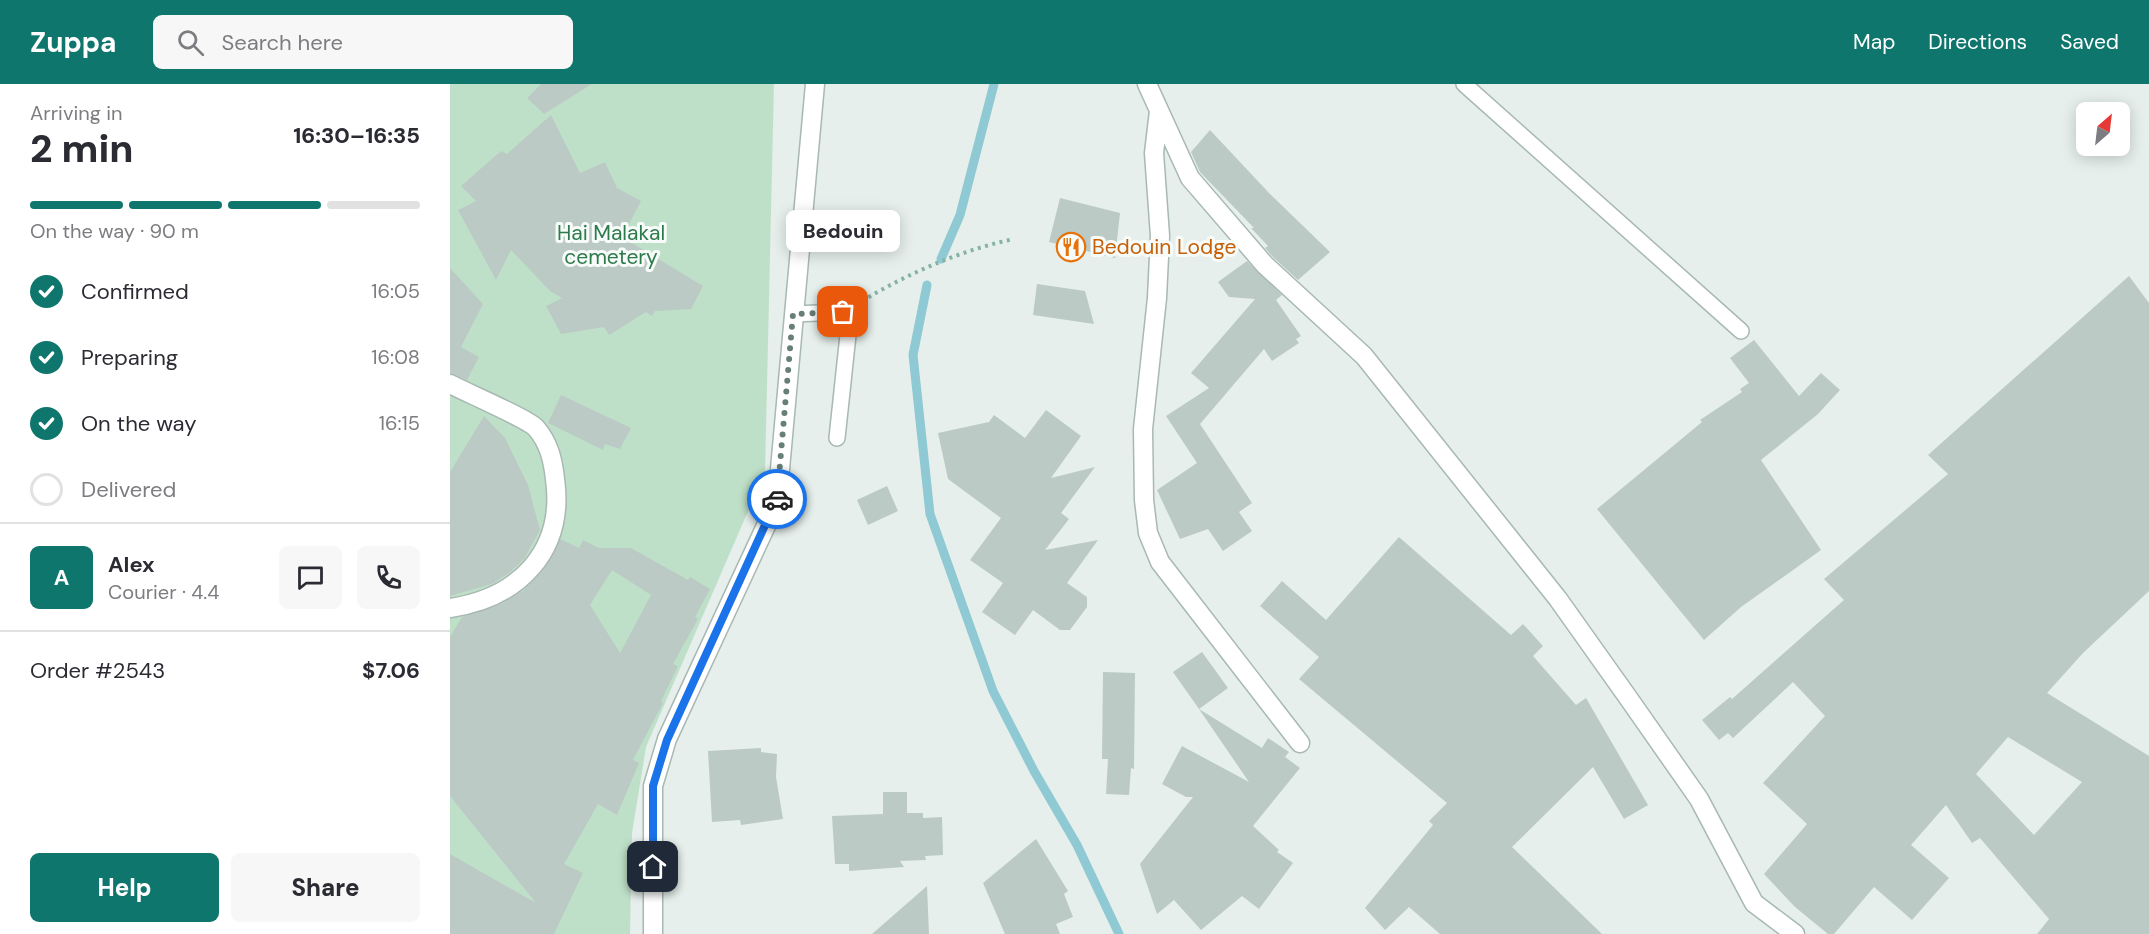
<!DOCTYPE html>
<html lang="en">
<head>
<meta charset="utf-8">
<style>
	:root { --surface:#fff; --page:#f7f7f7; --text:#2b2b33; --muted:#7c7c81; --line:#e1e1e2; --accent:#0f766e }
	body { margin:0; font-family:"DM Sans",sans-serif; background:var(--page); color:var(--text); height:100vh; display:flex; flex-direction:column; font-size:22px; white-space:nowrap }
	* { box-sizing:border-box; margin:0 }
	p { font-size:20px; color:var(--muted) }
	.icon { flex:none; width:33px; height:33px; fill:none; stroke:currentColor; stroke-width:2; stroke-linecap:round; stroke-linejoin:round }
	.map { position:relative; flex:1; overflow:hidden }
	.side { display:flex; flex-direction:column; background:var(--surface); width:450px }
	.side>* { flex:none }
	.needle { width:39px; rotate:28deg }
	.fabs { position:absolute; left:1626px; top:18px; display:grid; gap:12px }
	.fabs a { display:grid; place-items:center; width:54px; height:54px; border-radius:9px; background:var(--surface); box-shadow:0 3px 15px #0003; font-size:30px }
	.pin { position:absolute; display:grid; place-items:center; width:51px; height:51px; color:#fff; margin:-26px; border-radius:12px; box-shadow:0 3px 9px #0006 }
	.courier { position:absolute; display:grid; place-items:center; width:60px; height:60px; margin:-30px; border:4px solid #1a73e8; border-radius:50%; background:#fff; color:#222; box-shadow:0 2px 8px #0007 }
	.bubble { position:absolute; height:42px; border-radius:9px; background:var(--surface); box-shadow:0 3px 15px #0003; font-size:20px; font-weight:800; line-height:42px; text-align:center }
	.overview em { font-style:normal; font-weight:800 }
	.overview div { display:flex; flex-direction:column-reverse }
	.overview { display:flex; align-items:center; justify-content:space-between; height:102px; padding:0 30px }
	h1 { font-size:39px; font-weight:800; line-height:45px }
	.bar { display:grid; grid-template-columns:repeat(4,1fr); gap:9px 6px; align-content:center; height:72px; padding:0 30px }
	.bar i { height:8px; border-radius:4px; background:var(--line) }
	.bar .current { background:var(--accent) }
	.bar p { grid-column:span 4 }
	.line { display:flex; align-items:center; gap:15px; padding:0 30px; border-top:2px solid var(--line) }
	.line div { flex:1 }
	.round { display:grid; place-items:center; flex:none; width:63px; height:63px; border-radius:9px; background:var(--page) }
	ol { padding:0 30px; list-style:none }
	li { display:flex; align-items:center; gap:18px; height:66px }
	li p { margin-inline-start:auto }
	li .icon { padding:6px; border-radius:50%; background:var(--accent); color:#fff; stroke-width:4 }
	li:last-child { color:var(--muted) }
	li i { width:33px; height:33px; border:3px solid var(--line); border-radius:50% }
	.button { display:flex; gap:12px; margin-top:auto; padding:12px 30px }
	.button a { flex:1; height:69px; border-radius:9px; background:var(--accent); color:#fff; font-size:24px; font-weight:800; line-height:69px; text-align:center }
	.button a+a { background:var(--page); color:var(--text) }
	header { display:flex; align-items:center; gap:36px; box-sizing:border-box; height:84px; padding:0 30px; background:var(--accent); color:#fff }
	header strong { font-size:28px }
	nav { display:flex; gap:33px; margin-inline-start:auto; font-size:21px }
	.search { width:420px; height:54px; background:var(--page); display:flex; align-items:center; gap:15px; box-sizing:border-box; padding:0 21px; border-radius:9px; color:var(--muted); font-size:22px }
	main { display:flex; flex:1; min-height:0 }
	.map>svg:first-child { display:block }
</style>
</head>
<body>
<header>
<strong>Zuppa</strong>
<div class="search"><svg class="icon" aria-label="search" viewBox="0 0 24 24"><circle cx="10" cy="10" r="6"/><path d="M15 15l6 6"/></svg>Search here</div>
<nav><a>Map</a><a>Directions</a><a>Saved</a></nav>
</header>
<main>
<section class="side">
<div class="overview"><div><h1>2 min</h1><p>Arriving in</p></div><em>16:30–16:35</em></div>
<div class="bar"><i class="current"></i><i class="current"></i><i class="current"></i><i></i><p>On the way · 90 m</p></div>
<ol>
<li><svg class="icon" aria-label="check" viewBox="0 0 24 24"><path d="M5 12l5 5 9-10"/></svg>Confirmed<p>16:05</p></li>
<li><svg class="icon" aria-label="check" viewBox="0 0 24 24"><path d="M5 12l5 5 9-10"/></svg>Preparing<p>16:08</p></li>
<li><svg class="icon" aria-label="check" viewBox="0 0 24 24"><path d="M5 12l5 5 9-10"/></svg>On the way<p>16:15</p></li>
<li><i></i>Delivered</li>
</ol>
<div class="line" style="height:108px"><b class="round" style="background:var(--accent);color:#fff">A</b><div><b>Alex</b><p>Courier · 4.4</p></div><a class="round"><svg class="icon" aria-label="chat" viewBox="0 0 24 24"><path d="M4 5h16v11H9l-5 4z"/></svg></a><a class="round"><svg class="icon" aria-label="phone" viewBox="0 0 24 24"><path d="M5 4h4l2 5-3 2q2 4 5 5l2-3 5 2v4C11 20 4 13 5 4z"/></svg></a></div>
<div class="line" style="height:78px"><div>Order #2543</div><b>$7.06</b></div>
<div class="button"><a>Help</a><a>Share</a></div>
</section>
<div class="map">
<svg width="1699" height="850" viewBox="0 0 1699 850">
	<rect width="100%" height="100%" fill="#e6efeb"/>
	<path fill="#bfe0c8" d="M0,0H324L315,388L196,663L182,749L180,850H0Z"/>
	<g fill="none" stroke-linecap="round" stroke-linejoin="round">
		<path stroke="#8ec9d4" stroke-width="9" d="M491,175L510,131L544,0
			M477,201L463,271L480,430L543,607L584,687L627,761L669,850"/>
	</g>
	<path fill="#bbcac4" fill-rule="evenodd" d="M91,0H142L94,30L77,14Z
		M101,31L130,89L155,78L167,104L191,117L172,153L253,202L241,225L205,227L202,232L196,228L159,251L154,243L111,250L96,222L112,214L100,207L61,166L46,196L8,126L26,117L11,102L51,67L57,70Z
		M760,46L819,109L880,168L848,196L823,173L815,164L818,162L801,144H804L750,88L741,68Z
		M610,114L670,129L665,174L599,158Z
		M797,177L832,211L826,216L851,252L846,255L849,259L822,277L814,265L750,340L802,419L789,428L802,447L773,467L758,445L730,455L707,406L747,379L716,332L759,304L741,289L805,215L779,213L768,198Z
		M0,184L33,220L11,263L29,273L17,296L0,289Z
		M1679,192L1699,219V507L1633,569L1597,609L1699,672V850H1587L1599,835L1530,754L1522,759L1496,721L1461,761L1499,794L1462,836L1424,803L1384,850H1378L1345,823L1314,790L1357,740L1313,699L1375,632L1343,598L1283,654L1278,649L1269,656L1252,636L1280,613L1282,615L1394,516L1374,495L1498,390L1478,371ZM1558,653L1632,698L1584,751L1526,690Z
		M587,200L635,207L644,240L583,231Z
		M1304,256L1349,312L1371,289L1390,306L1368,330L1311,376L1371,466L1291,523L1254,556L1147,425L1252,338L1250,336L1292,308L1290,305L1299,299L1280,274Z
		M111,311L181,344L170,365L155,360L153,366L98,339Z
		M596,326L631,352L601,394L645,383L611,429L619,435L595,466L648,456L617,499L637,513V523L620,546H610L583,526L565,551L532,528L553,499L520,476L551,434L498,395L488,349L539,338L544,331L575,354Z
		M34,332L55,354L78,401L90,446L74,475L59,489L42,500L0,512V388Z
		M437,402L448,427L418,441L407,416Z
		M949,453L1061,551L1073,540L1093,562L1083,572L1126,621L1136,614L1198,721L1174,735L1143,683L1062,763L1152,850H990L959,823L935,846L915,824L983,741L979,737L997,719L849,595L869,573L810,522L832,497L876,536Z
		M110,455L129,464L133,456L149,464H181L238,496L240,493L260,505L245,533L248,535L223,580L228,582L211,617L213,619L183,676L189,679L167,731L148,720L114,780L133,789L104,850H0V770L86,819L0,712V553L12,533L51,520L74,506L91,489ZM162,486L201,511L170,569L140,521Z
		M752,568L778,604L749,625L723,588Z
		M653,588L685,589L684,685L681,684L679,711L656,710L658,675H652Z
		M749,625L812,664L818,654L839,668L835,673L850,684L803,742L829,766L827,768L843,779L809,825L792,812L751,846L724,816L707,830L690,780L743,713H736L712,700L732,662L799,698Z
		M311,664V668L327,670L326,693L333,735L291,741L290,736L262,738L258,667Z
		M433,708H457V729H473V734L492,733L493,771L475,772L476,776L450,777L454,783L399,787V780H385L382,732L433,730Z
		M586,755L618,807L614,810L623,833L606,840L610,850H555L533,799Z
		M477,802L479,850H422Z"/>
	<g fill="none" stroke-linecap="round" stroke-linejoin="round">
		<g stroke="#a8b8b2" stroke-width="18">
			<path id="lane" d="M1014,0L1291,247
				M343,230L393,228L398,251L387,354"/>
		</g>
		<g stroke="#a8b8b2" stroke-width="21">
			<path id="street" d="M697,0L740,94L815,181L914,272L1108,515L1179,615L1249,715L1304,819L1345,850
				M709,27L704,69L710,152L707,214L693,345L694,416L698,449L710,478L850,659
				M0,300C15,308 78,335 86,344C99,359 103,376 105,395C115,467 69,514 0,524
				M203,850V702L217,655L327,418L365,0"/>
		</g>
		<path stroke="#86b3a5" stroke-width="4" stroke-dasharray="3 4.5" stroke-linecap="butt" d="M412,217C459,189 511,166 564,155"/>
		<use href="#lane" stroke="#fff" stroke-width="15"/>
		<use href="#street" stroke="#fff" stroke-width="18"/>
	</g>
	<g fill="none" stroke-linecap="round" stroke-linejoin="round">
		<path stroke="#687f78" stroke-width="6" stroke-dasharray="0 10.8" d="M327,415L343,230L393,228"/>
		<path stroke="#1a73e8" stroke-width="8" d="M203,783V702L217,656L327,415"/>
	</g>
	<defs>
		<g id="restaurant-ring" transform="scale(1.5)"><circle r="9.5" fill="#f7fbf9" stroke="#e8710a" stroke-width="1.5"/><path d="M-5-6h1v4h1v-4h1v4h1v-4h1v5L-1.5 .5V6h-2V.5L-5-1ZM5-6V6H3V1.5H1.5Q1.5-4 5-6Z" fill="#e8710a"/></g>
	</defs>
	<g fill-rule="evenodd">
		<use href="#restaurant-ring" x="621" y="163"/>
	</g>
	<g text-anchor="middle" stroke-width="6" stroke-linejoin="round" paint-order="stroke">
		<g font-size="21" fill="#2d7a4b" stroke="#f7fbf9">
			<text x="161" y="156">Hai Malakal<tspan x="161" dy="24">cemetery</tspan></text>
		</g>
		<g font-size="21" fill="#c56008" stroke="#f7fbf9" text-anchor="start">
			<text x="642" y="170">Bedouin Lodge</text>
		</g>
	</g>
</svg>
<div class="fabs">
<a><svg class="needle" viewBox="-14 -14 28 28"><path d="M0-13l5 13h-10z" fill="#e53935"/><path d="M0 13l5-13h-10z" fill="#7c7c81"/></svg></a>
</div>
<div class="pin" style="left:393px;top:228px;background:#ea580c"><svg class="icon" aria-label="bag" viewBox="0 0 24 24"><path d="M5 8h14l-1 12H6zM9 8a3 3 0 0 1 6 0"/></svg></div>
<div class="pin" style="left:203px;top:783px;background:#1f2937"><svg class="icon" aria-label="home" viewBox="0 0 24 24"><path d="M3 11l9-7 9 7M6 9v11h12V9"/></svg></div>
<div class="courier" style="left:327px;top:415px"><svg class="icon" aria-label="car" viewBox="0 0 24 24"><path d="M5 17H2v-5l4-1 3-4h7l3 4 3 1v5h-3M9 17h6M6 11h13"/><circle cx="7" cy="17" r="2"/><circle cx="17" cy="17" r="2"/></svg></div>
<div class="bubble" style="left:336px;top:126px;width:114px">Bedouin</div>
</div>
</main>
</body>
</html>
